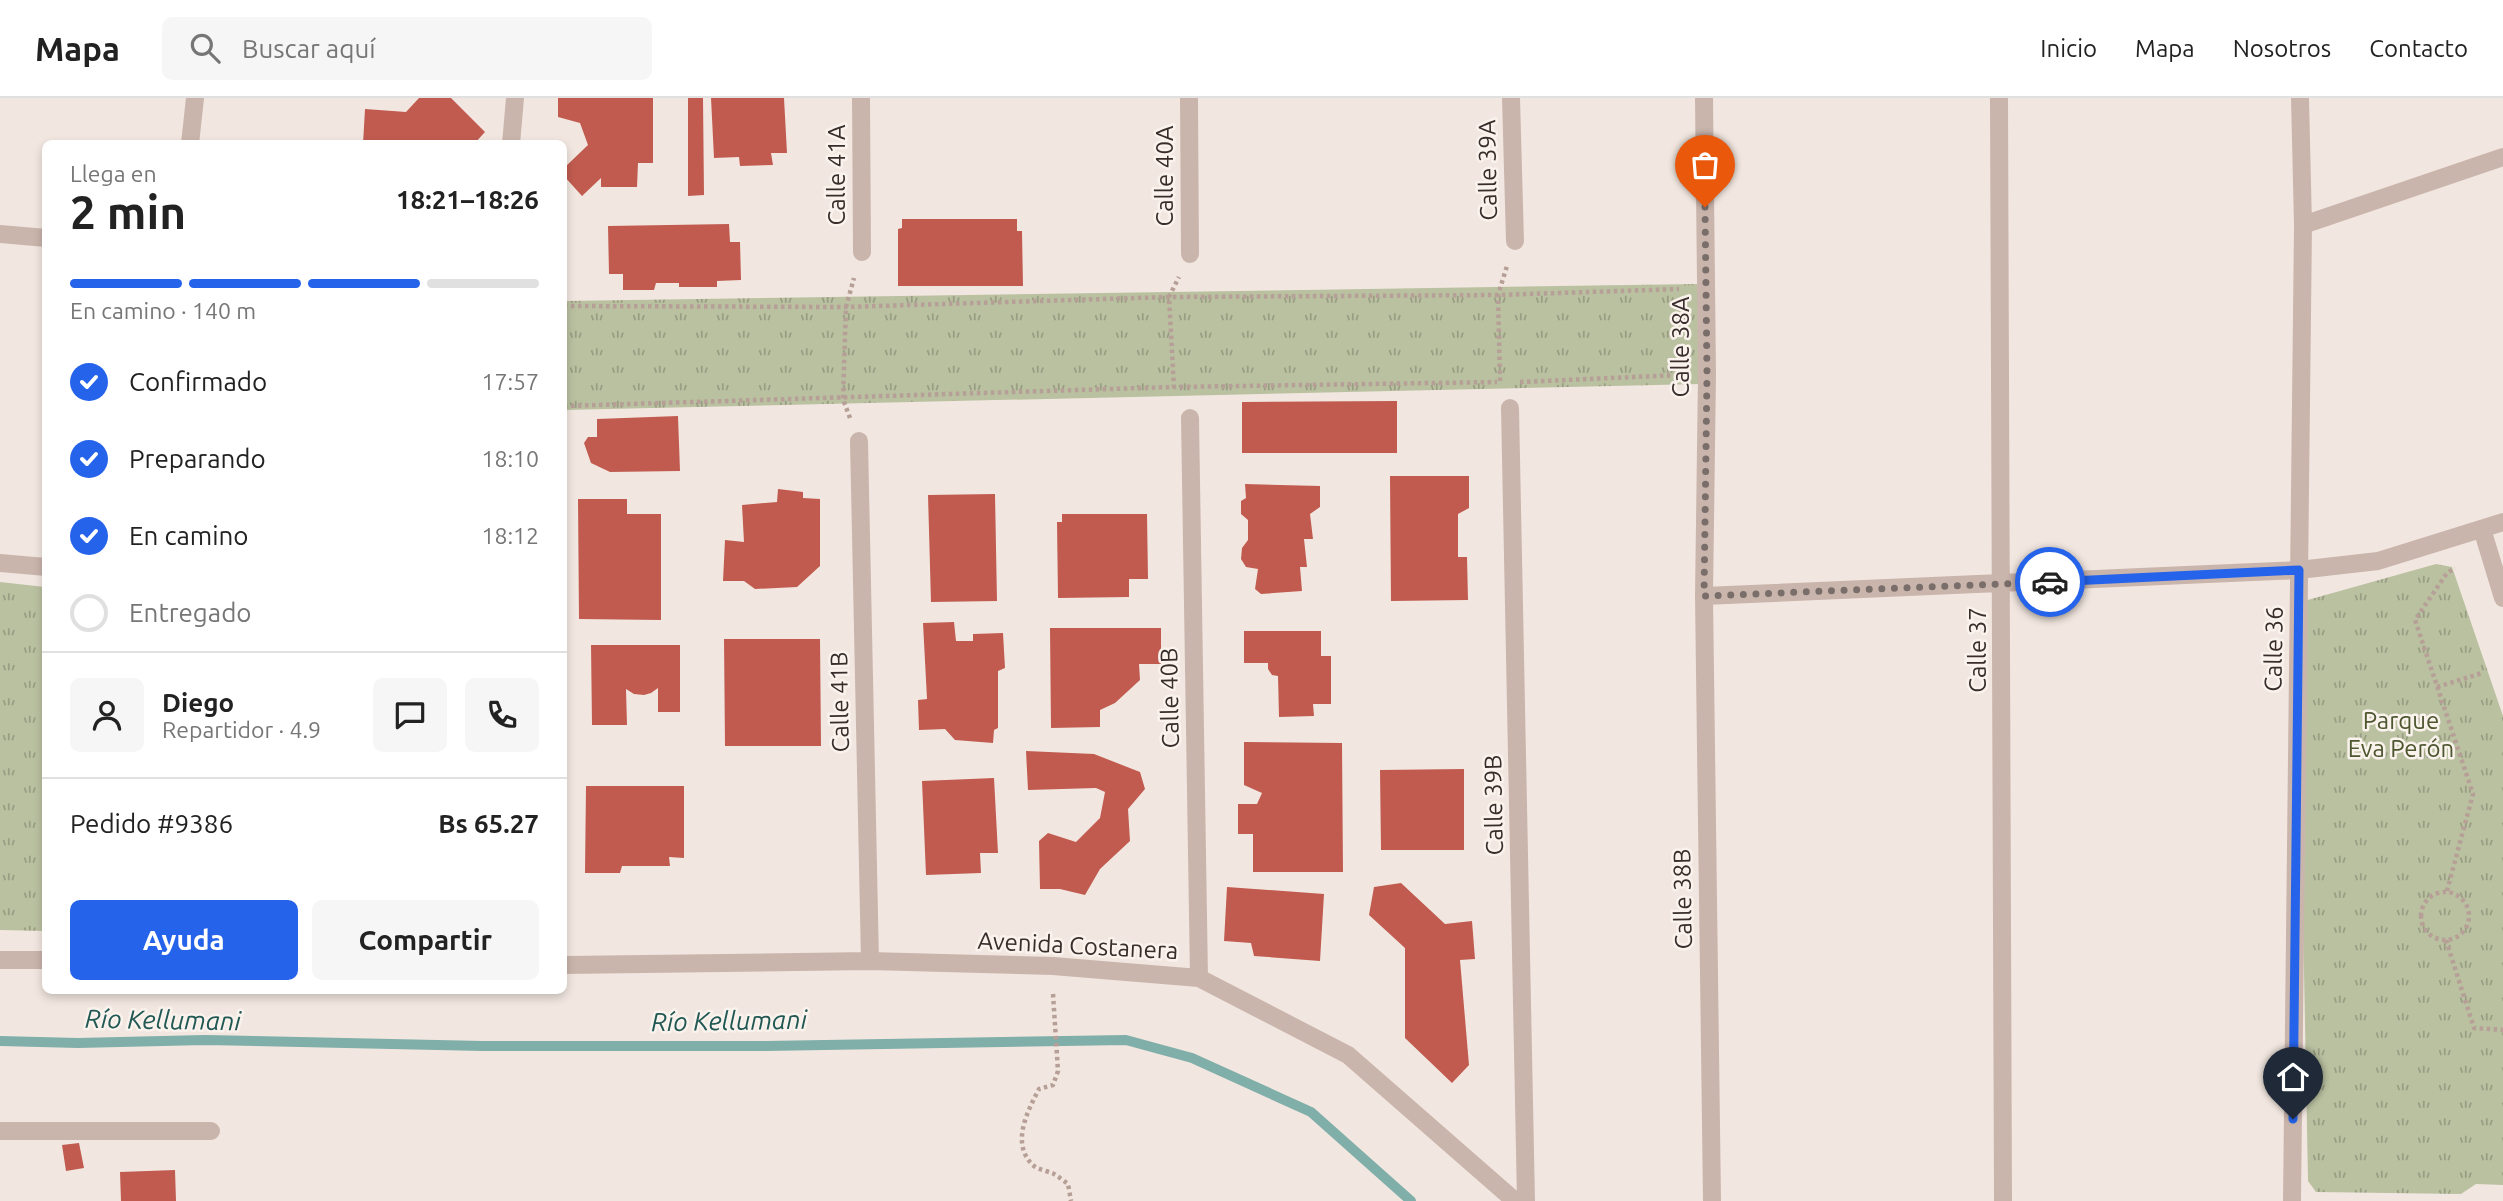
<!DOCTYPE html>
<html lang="es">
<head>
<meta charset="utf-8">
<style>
	:root { --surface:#fff; --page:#f6f6f6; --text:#222; --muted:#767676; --line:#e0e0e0; --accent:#2563eb }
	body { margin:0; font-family:Ubuntu,sans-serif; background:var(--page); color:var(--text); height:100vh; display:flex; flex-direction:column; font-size:26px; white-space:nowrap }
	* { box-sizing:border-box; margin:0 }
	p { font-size:23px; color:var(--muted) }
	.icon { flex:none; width:38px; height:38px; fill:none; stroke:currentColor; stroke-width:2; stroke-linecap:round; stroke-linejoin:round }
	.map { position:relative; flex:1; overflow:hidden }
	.details { position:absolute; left:42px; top:42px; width:525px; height:854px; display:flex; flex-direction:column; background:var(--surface); border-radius:10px; box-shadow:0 4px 10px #0003 }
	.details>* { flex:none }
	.pin { position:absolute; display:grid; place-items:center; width:60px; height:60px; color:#fff; margin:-72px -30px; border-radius:50% 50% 50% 0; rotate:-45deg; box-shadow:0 0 7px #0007 }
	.pin .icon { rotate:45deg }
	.courier { position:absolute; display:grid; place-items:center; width:70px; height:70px; margin:-35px; border:5px solid #2563eb; border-radius:50%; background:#fff; color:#222; box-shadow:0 2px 9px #0007 }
	.summary em { font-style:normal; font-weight:700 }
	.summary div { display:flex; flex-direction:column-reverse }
	.summary { display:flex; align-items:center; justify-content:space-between; height:119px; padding:0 28px }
	h1 { font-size:46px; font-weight:700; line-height:52px }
	.bar { display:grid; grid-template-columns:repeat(4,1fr); gap:10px 7px; align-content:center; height:84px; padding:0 28px }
	.bar i { height:9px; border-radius:5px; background:var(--line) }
	.bar .on { background:var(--accent) }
	.bar p { grid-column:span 4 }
	.line { display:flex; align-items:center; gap:18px; padding:0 28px; border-top:2px solid var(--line) }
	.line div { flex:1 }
	.round { display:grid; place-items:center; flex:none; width:74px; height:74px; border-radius:10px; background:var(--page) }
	ol { padding:0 28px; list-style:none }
	li { display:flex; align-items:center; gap:21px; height:77px }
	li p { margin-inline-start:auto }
	li .icon { padding:7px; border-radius:50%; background:var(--accent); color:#fff; stroke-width:4 }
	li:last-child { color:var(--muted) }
	li i { width:38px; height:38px; border:4px solid var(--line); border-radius:50% }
	.button { display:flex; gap:14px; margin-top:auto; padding:14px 28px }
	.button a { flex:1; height:80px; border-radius:10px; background:var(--accent); color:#fff; font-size:28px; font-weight:700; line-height:80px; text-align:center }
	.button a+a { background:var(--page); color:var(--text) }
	header { display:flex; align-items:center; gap:42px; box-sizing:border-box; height:98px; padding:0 35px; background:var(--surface); border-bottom:2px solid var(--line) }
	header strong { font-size:33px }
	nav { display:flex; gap:38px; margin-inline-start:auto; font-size:24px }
	.search { width:490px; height:63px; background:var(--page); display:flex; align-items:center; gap:18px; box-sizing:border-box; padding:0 24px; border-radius:10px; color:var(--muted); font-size:26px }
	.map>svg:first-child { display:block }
</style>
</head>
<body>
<header>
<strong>Mapa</strong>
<div class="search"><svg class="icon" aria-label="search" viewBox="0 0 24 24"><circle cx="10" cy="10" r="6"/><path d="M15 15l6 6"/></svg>Buscar aquí</div>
<nav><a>Inicio</a><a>Mapa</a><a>Nosotros</a><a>Contacto</a></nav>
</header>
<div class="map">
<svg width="2503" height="1103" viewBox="0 0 2503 1103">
	<defs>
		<pattern id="park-tufts" width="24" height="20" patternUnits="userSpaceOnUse" patternTransform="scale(1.75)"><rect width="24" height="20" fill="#bac1a0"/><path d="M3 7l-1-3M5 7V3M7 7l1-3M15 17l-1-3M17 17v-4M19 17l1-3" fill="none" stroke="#989d83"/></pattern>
	</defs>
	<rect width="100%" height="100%" fill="#f2e7e0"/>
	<path fill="url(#park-tufts)" d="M1698,186L1700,286L564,312V203Z
		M2436,466L2452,469L2503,618V1087L2476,1086L2461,1096L2316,1094L2308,1083L2297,505Z
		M0,484L45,489V833L0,832Z"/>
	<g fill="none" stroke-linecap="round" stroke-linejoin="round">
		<path stroke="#80aea9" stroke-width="10" d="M0,943L78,945L205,942L483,948H765L1126,942L1192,960L1311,1014L1411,1103"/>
	</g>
	<path fill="#c15b4f" d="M419,0H451L485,34L474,46H363L365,11L406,14Z
		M558,0H653V65H638L637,89H601V80L582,98L564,78V70L588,47L580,25L558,19Z
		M688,0H703L704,97L688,98Z
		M711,0H784L787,55H771L773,67L740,68L739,59L714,60Z
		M902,121H1017V133H1022L1023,188H898V131L902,130Z
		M729,126L730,144H740L741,182L717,183V189H679V185H656L654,192H623V176H609L608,128Z
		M1397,303V355H1242V304Z
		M678,318L680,373L610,374L591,365L584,345L588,339H597V321Z
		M1390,378H1469V410L1458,416V459H1467L1468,502L1391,503Z
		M1245,386L1320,388V409L1310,416L1313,441H1304L1307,469H1300L1302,493L1261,496L1255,491L1258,471L1246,469L1241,461L1242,450L1248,442V422L1241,416V403L1246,400Z
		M778,391L803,394V400L820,401V468L797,489L755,491L744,483H723L725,442L744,444L742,407L777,404Z
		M995,396L997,503L931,504L928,397Z
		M578,401H627V416H661V522L579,521Z
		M1062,416H1147L1148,481H1129V499L1058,500L1057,424H1062Z
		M954,524L956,543H973V536L1003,535L1005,570L998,573V630L994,632L993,645L955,642L945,631L919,632L918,602L927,601L923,525Z
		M1050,530H1161V566H1139L1140,582L1115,605L1100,612V629L1051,630Z
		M1244,533H1321V558H1331V606H1313L1314,618L1279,619L1278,578L1272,577L1268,571V565H1244Z
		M724,541H820L821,648H725Z
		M591,547H680V614H658V590L651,595L644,597L634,596L626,591L627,627H592Z
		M1244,644L1342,645L1343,774H1253V736H1238V706H1257L1262,695L1244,687Z
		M1026,653L1094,656L1140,674L1145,691L1128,711L1130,743L1100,771L1085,797L1060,791H1040L1039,743L1048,735L1076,744L1100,720L1105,694L1096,690L1028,692Z
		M1464,671V752H1381L1380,672Z
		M994,680L998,755H980L981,775L926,777L922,683Z
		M586,688H684V760L669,759L670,768H622L620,775H585Z
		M1401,785L1445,826L1472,823L1475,861L1460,862L1469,967L1452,985L1405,940V850L1369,817L1374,789Z
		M1227,789L1324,796L1320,863L1254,858L1251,845L1224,843Z
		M79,1045L84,1070L66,1073L62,1047Z
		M175,1072L176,1103H121L120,1074Z"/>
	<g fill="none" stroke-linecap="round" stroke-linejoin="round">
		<path stroke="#b69f96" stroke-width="4.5" stroke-dasharray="3.5 3.5" stroke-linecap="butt" d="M564,208L846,209L1169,199L1498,197L1679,191
			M1500,283L1498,197L1507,168
			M1520,284L1679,277
			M1174,290L1169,199L1179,179
			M564,308L1174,289L1497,284
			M850,320L843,301L846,209L854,180
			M2437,589L2482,575
			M2447,793L2473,696L2415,522L2447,475L2455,470
			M2421 818a24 24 0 1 1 48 0a24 24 0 1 1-48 0Z
			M2446,842L2474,930L2503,932
			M1053,896L1058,973L1053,987L1039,991C1027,1014 1010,1047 1034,1068C1039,1072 1048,1073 1054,1076C1059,1079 1064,1083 1068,1086L1071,1103"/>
		<path stroke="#cab5ac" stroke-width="18" d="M861,0L862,154
			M1189,0L1190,156
			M1511,0L1515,143
			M1704,0L1707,276L1704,498L1712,1103
			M1999,0L2003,1103
			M190,46L195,0
			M511,46L515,0
			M2303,127L2503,59
			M0,136L46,140
			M1510,310L1526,1103
			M1190,320L1199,880
			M859,343L870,863
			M2482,431L2503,500
			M0,465L46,469
			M1704,498L2299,472L2378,463L2503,424
			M0,862H46
			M564,867L870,863L1053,868L1199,880L1348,957L1515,1103
			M0,1033H211
			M2292,1103L2303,127L2300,0"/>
	</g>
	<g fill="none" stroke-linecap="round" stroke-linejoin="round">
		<path stroke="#796e6a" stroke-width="7" stroke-dasharray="0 12.6" d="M1705,109L1707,276L1704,498L2050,484"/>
		<path stroke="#2563eb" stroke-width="9" d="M2050,484L2299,472L2293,1021"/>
	</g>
	<g text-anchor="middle" stroke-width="5" stroke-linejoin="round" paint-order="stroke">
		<g font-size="24" fill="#382d2a" stroke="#faf2ec">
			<text transform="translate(1488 72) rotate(-91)" y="8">Calle 39A</text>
			<text transform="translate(837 77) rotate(-90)" y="8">Calle 41A</text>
			<text transform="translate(1165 78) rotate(-90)" y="8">Calle 40A</text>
			<text transform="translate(1681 249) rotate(-90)" y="8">Calle 38A</text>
			<text transform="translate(2274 551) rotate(-89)" y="8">Calle 36</text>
			<text transform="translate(1978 552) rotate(-90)" y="8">Calle 37</text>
			<text transform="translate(1170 600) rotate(-91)" y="8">Calle 40B</text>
			<text transform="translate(840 604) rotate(-91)" y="8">Calle 41B</text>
			<text transform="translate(1494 707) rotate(-91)" y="8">Calle 39B</text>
			<text transform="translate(1683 801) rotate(-91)" y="8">Calle 38B</text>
			<text transform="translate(1078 848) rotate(3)" y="8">Avenida Costanera</text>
		</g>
		<g font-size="24" fill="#4d562f" stroke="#faf2ec">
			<text x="2401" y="631">Parque<tspan x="2401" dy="28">Eva Perón</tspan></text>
		</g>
		<g font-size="26" font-style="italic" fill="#215854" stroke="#faf2ec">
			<text transform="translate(163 922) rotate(1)" y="9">Río Kellumani</text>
			<text transform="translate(729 923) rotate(-1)" y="9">Río Kellumani</text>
		</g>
	</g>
</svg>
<div class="pin" style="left:1705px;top:109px;background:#ea580c"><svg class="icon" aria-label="bag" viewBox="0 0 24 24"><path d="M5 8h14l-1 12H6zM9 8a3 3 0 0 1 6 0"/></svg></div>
<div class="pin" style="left:2293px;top:1021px;background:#1f2937"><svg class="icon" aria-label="home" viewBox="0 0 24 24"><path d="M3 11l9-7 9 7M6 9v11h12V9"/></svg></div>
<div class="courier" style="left:2050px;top:484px"><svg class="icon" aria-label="car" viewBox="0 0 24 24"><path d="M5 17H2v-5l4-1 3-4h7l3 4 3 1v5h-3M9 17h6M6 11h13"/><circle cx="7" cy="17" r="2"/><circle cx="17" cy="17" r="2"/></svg></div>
<section class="details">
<div class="summary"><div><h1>2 min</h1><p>Llega en</p></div><em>18:21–18:26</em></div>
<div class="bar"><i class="on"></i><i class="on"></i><i class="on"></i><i></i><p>En camino · 140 m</p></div>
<ol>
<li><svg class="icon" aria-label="check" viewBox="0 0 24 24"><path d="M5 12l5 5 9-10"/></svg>Confirmado<p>17:57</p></li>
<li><svg class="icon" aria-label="check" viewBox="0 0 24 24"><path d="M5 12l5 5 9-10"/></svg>Preparando<p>18:10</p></li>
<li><svg class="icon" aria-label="check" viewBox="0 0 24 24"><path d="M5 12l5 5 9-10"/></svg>En camino<p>18:12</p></li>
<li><i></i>Entregado</li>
</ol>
<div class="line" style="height:126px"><a class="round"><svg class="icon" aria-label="person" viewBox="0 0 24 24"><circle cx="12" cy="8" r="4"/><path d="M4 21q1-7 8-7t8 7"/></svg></a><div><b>Diego</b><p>Repartidor · 4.9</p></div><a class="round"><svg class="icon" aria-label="chat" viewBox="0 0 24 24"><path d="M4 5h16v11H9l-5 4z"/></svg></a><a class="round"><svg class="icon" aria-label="phone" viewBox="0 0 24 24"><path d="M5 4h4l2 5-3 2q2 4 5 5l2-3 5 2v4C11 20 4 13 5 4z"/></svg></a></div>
<div class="line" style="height:91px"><div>Pedido #9386</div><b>Bs 65.27</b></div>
<div class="button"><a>Ayuda</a><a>Compartir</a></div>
</section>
</div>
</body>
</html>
